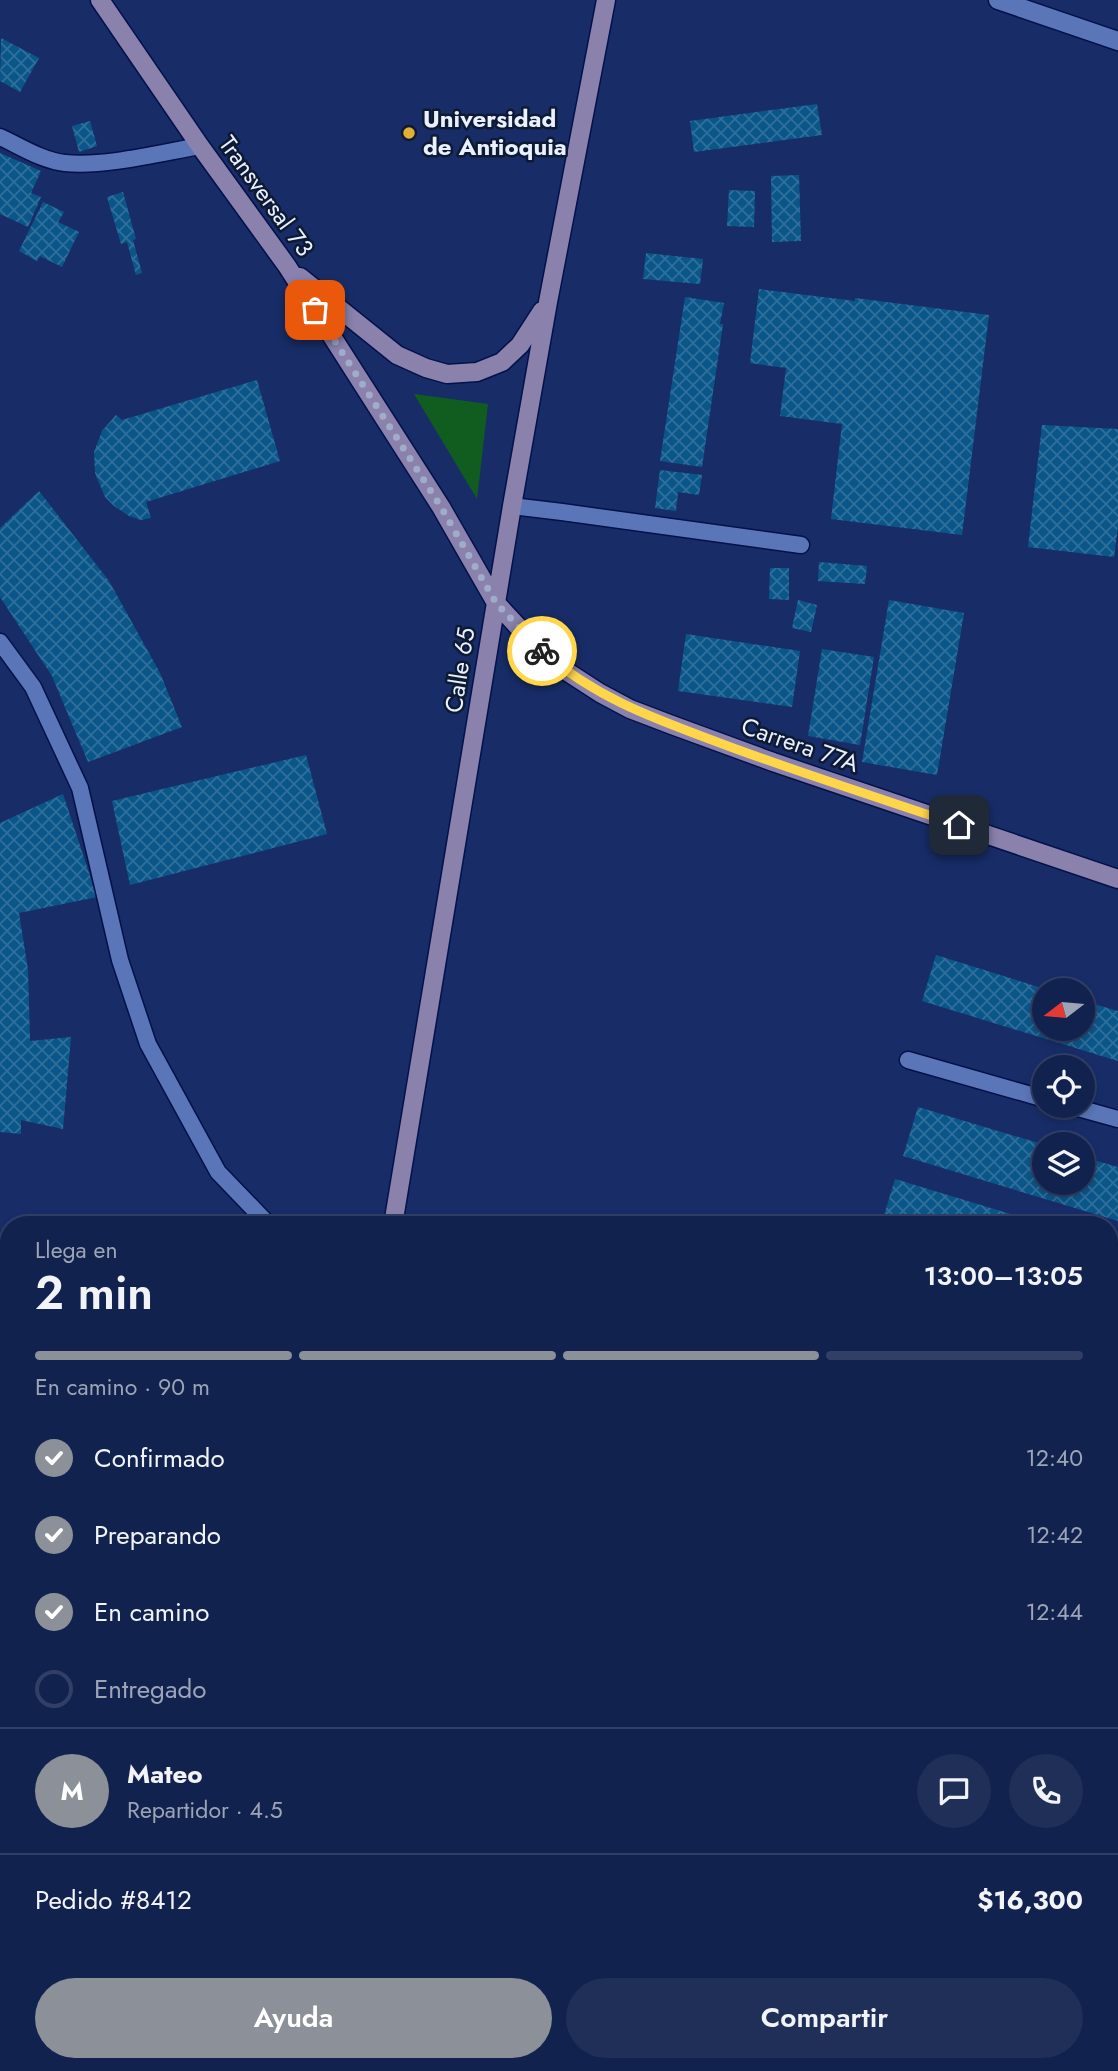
<!DOCTYPE html>
<html lang="es">
<head>
<meta charset="utf-8">
<style>
	:root { --surface:#12224e; --page:#1f2f58; --text:#f1f3f6; --muted:#9ca4b6; --line:#313f66; --accent:#8c9099 }
	body { margin:0; font-family:Jost,sans-serif; background:var(--page); color:var(--text); height:100vh; display:flex; flex-direction:column; font-size:26px; white-space:nowrap }
	* { box-sizing:border-box; margin:0 }
	p { font-size:23px; color:var(--muted) }
	.icon { flex:none; width:38px; height:38px; fill:none; stroke:currentColor; stroke-width:2; stroke-linecap:round; stroke-linejoin:round }
	.map { position:relative; flex:1; overflow:hidden }
	.side { position:absolute; left:0px; top:1216px; width:1118px; height:856px; display:flex; flex-direction:column; background:var(--surface); border-radius:28px 28px 0 0; box-shadow:0 4px 10px #0003,0 0 0 2px var(--line) }
	.side>* { flex:none }
	.needle { width:46px; rotate:254deg }
	.controls { position:absolute; left:1032px; top:978px; display:grid; gap:14px }
	.controls a { display:grid; place-items:center; width:63px; height:63px; border-radius:50%; background:var(--surface); box-shadow:0 4px 10px #0003,0 0 0 2px var(--line); font-size:35px }
	.pin { position:absolute; display:grid; place-items:center; width:60px; height:60px; color:#fff; margin:-30px; border-radius:14px; box-shadow:0 4px 10px #0006 }
	.courier { position:absolute; display:grid; place-items:center; width:70px; height:70px; margin:-35px; border:5px solid #ffd54a; border-radius:50%; background:#fff; color:#222; box-shadow:0 2px 9px #0007 }
	.summary em { font-style:normal; font-weight:600 }
	.summary div { display:flex; flex-direction:column-reverse }
	.summary { display:flex; align-items:center; justify-content:space-between; height:119px; padding:0 35px }
	h1 { font-size:46px; font-weight:600; line-height:52px }
	.bar { display:grid; grid-template-columns:repeat(4,1fr); gap:10px 7px; align-content:center; height:84px; padding:0 35px }
	.bar i { height:9px; border-radius:5px; background:var(--line) }
	.bar .selected { background:var(--accent) }
	.bar p { grid-column:span 4 }
	.line { display:flex; align-items:center; gap:18px; padding:0 35px; border-top:2px solid var(--line) }
	.line div { flex:1 }
	.round { display:grid; place-items:center; flex:none; width:74px; height:74px; border-radius:37px; background:var(--page) }
	ol { padding:0 35px; list-style:none }
	li { display:flex; align-items:center; gap:21px; height:77px }
	li p { margin-inline-start:auto }
	li .icon { padding:7px; border-radius:50%; background:var(--accent); color:#fff; stroke-width:4 }
	li:last-child { color:var(--muted) }
	li i { width:38px; height:38px; border:4px solid var(--line); border-radius:50% }
	.primary-button { display:flex; gap:14px; margin-top:auto; padding:14px 35px }
	.primary-button a { flex:1; height:80px; border-radius:42px; background:var(--accent); color:#fff; font-size:28px; font-weight:600; line-height:80px; text-align:center }
	.primary-button a+a { background:var(--page); color:var(--text) }
	.map>svg:first-child { display:block }
</style>
</head>
<body>
<div class="map">
<svg width="1118" height="2071" viewBox="0 0 1118 2071">
	<defs>
		<pattern id="building-cross-hatch" width="8" height="8" patternUnits="userSpaceOnUse" patternTransform="scale(1.75)"><rect width="8" height="8" fill="#0b5689"/><path d="M0 0l8 8M0 8l8-8" fill="none" stroke="#2f6f9b"/></pattern>
	</defs>
	<rect width="100%" height="100%" fill="#182d68"/>
	<path fill="#115d1f" d="M414,394L488,404L477,499Z
		M638,2063H736L771,2071H664Z"/>
	<g fill="none" stroke-linecap="round" stroke-linejoin="round">
		<path stroke="#05155a" stroke-width="10" d="M0,2052L9,2053
			M48,2063L61,2071"/>
	</g>
	<path fill="url(#building-cross-hatch)" d="M1,38L39,58L20,92L0,81Z
		M817,104L822,135L694,152L690,121Z
		M90,121L97,146L79,152L72,126Z
		M0,153L41,171L31,193L41,197L28,227L0,214Z
		M799,175L801,241L772,242L771,176Z
		M729,190L755,191L754,227L727,226Z
		M123,192L136,239L133,240L142,273L136,275L127,242L121,244L107,197Z
		M43,202L64,212L58,222L79,232L62,267L40,256L37,261L19,251Z
		M646,253L703,259L700,284L643,279Z
		M759,289L855,301V298L989,315L962,535L831,519L842,424L780,416L786,368L750,363Z
		M685,297L724,303L720,324H723L702,467L660,461Z
		M257,380L280,461L146,502L151,518L141,520L129,516L114,506L105,497L95,473L94,452L102,431L116,415L122,420Z
		M1042,425L1118,429V527L1114,557L1028,547Z
		M660,470L702,475L699,495L678,492L676,511L655,508Z
		M39,491L109,581L160,673L182,727L88,762L52,676L0,597V528Z
		M819,562L867,566L865,584L818,581Z
		M770,568H789V600L769,599Z
		M798,600L817,605L811,632L792,628Z
		M889,600L964,613L937,775L862,762Z
		M686,634L800,651L792,707L678,691Z
		M822,649L874,657L860,745L808,736Z
		M306,755L327,834L130,885L112,801Z
		M63,794L97,897L19,913L28,970L30,1041L71,1037L63,1129L21,1120V1134L0,1132V823Z
		M936,955L1045,989V1029H1083V1001L1118,1011V1061L922,1001Z
		M918,1107L1045,1145V1183H1083V1157L1118,1167V1221L903,1156Z
		M895,1179L1044,1224V1225H881Z
		M1110,1244L1118,1247V1300L1110,1298Z
		M1110,1404L1118,1407V1460L1110,1458Z
		M1110,1487L1118,1489V1543L1110,1540Z
		M1110,1641L1118,1644V1698L1110,1695Z
		M1110,1720L1118,1723V1776L1110,1774Z
		M0,1859L9,1864V1955L0,1950Z
		M1110,1882L1118,1884V1938L1110,1935Z
		M372,2063H390L422,2071H371Z"/>
	<g fill="none" stroke-linecap="round" stroke-linejoin="round">
		<g stroke="#04114a" stroke-width="19">
			<path id="lane" d="M0,137C20,146 43,161 65,163C105,167 160,153 200,146
				M512,506L562,512L801,545
				M0,642L33,687L80,788L120,960L148,1044L218,1172L269,1225
				M908,1060L1045,1099
				M1071,1106L1118,1119
				M1110,1355L1118,1358
				M1110,1590L1118,1593
				M1110,1836L1118,1838
				M620,2063L634,2071
				M301,2071L308,2063"/>
		</g>
		<g stroke="#04114a" stroke-width="21">
			<path id="street" d="M998,0L1118,41
				M238,1225L266,1223"/>
		</g>
		<g stroke="#04114a" stroke-width="21">
			<path id="secondary" d="M100,0L200,146L287,266L441,507L496,603L535,645L563,669L600,693L630,709L672,725L773,762L1118,879
				M300,277L397,355L426,368L447,374L477,372L502,362L520,345L542,311
				M393,1225L512,506L548,302L606,0
				M0,1304L9,1305
				M250,2063V2071
				M278,2071L280,2063"/>
		</g>
		<g stroke="#04114a" stroke-width="21">
			<path id="primary" d="M0,1682L9,1693
				M0,1772L9,1781
				M1049,2063L1062,2071"/>
		</g>
		<g stroke="#04114a" stroke-width="24">
			<path id="highway" d="M1118,2060V2059
				M859,2063L887,2071"/>
		</g>
		<use href="#lane" stroke="#5a76b8" stroke-width="16"/>
		<use href="#street" stroke="#5a76b8" stroke-width="18"/>
		<use href="#secondary" stroke="#8a82ad" stroke-width="18"/>
		<use href="#primary" stroke="#ba8da2" stroke-width="18"/>
		<use href="#highway" stroke="#fa9d94" stroke-width="21"/>
	</g>
	<g fill="none" stroke-linecap="round" stroke-linejoin="round">
		<path stroke="#a0acca" stroke-width="7" stroke-dasharray="0 12.6" d="M315,310L441,507L496,603L542,651"/>
		<path stroke="#ffd54a" stroke-width="9" d="M542,651C600,702 665,722 736,749C810,776 885,800 959,825"/>
	</g>
	<circle fill="#e1af34" stroke="#0e1933" stroke-width="2.5" cx="409" cy="133" r="7"/>
	<g text-anchor="middle" stroke-width="5" stroke-linejoin="round" paint-order="stroke">
		<g font-size="24" font-weight="bold" fill="#e9f0ff" stroke="#0e1933" text-anchor="start">
			<text x="423" y="127">Universidad<tspan x="423" dy="28">de Antioquia</tspan></text>
		</g>
		<g font-size="24" fill="#e9f0ff" stroke="#0e1933">
			<text transform="translate(266 196) rotate(54)" y="8">Transversal 73</text>
			<text transform="translate(460 670) rotate(-81)" y="8">Calle 65</text>
			<text transform="translate(800 745) rotate(19)" y="8">Carrera 77A</text>
		</g>
	</g>
</svg>
<div class="controls">
<a><svg class="needle" viewBox="-14 -14 28 28"><path d="M0-13l5 13h-10z" fill="#e53935"/><path d="M0 13l5-13h-10z" fill="#9ca4b6"/></svg></a>
<a><svg class="icon" aria-label="locate" viewBox="0 0 24 24"><circle cx="12" cy="12" r="6"/><path d="M12 2v4M12 18v4M2 12h4M18 12h4"/></svg></a>
<a><svg class="icon" aria-label="layers" viewBox="0 0 24 24"><path d="M12 4l9 5-9 5-9-5zM3 14l9 5 9-5"/></svg></a>
</div>
<div class="pin" style="left:315px;top:310px;background:#ea580c"><svg class="icon" aria-label="bag" viewBox="0 0 24 24"><path d="M5 8h14l-1 12H6zM9 8a3 3 0 0 1 6 0"/></svg></div>
<div class="pin" style="left:959px;top:825px;background:#1f2937"><svg class="icon" aria-label="home" viewBox="0 0 24 24"><path d="M3 11l9-7 9 7M6 9v11h12V9"/></svg></div>
<div class="courier" style="left:542px;top:651px"><svg class="icon" aria-label="bike" viewBox="0 0 24 24"><circle cx="6" cy="16" r="4"/><circle cx="18" cy="16" r="4"/><path d="M6 16l4-8h5l3 8M10 8l3 8H6M13 5h3"/></svg></div>
<section class="side">
<div class="summary"><div><h1>2 min</h1><p>Llega en</p></div><em>13:00–13:05</em></div>
<div class="bar"><i class="selected"></i><i class="selected"></i><i class="selected"></i><i></i><p>En camino · 90 m</p></div>
<ol>
<li><svg class="icon" aria-label="check" viewBox="0 0 24 24"><path d="M5 12l5 5 9-10"/></svg>Confirmado<p>12:40</p></li>
<li><svg class="icon" aria-label="check" viewBox="0 0 24 24"><path d="M5 12l5 5 9-10"/></svg>Preparando<p>12:42</p></li>
<li><svg class="icon" aria-label="check" viewBox="0 0 24 24"><path d="M5 12l5 5 9-10"/></svg>En camino<p>12:44</p></li>
<li><i></i>Entregado</li>
</ol>
<div class="line" style="height:126px"><b class="round" style="background:var(--accent);color:#fff">M</b><div><b>Mateo</b><p>Repartidor · 4.5</p></div><a class="round"><svg class="icon" aria-label="chat" viewBox="0 0 24 24"><path d="M4 5h16v11H9l-5 4z"/></svg></a><a class="round"><svg class="icon" aria-label="phone" viewBox="0 0 24 24"><path d="M5 4h4l2 5-3 2q2 4 5 5l2-3 5 2v4C11 20 4 13 5 4z"/></svg></a></div>
<div class="line" style="height:91px"><div>Pedido #8412</div><b>$16,300</b></div>
<div class="primary-button"><a>Ayuda</a><a>Compartir</a></div>
</section>
</div>
</body>
</html>
